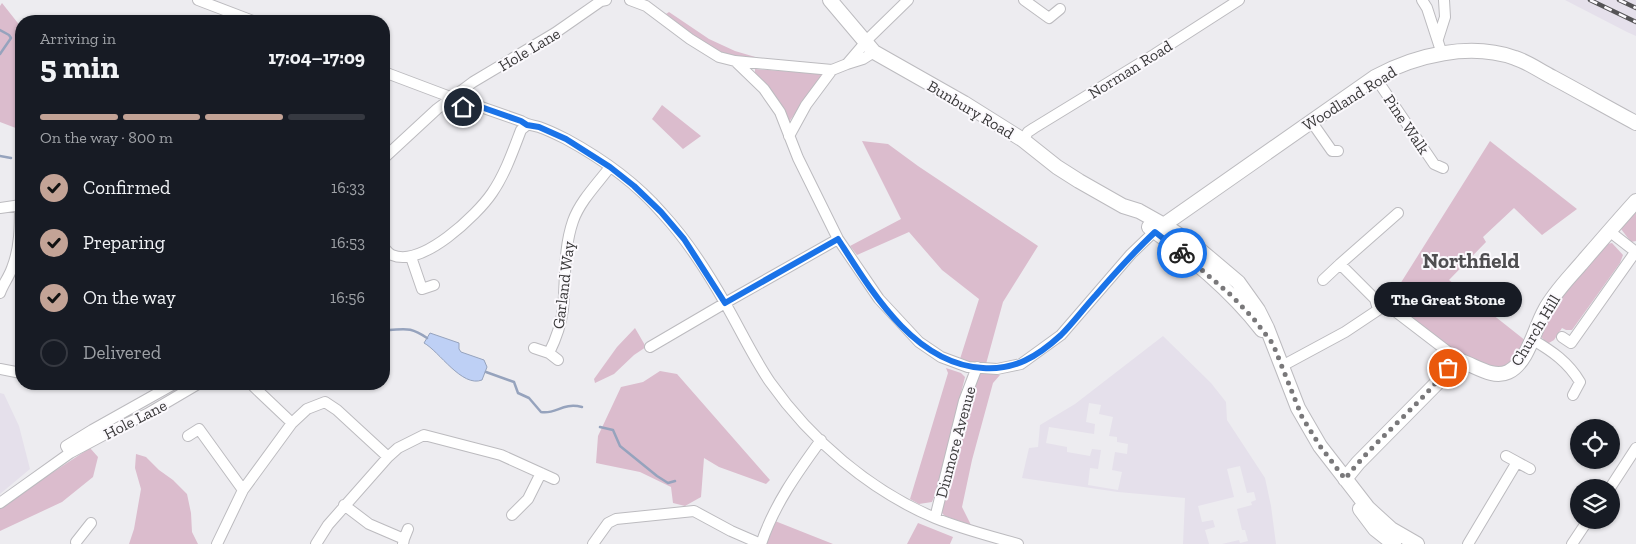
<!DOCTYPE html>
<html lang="en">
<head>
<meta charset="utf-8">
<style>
	:root { --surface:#171b24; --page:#242831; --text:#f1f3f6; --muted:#9ea1a6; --line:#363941; --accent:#c3a396 }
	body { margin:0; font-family:"Zilla Slab",serif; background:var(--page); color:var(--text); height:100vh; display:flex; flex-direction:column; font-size:19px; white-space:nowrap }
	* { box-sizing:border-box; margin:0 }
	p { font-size:16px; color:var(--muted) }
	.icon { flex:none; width:28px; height:28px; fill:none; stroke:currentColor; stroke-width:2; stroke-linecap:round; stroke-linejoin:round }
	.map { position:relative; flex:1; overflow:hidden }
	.drawer { position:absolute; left:15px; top:15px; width:375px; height:375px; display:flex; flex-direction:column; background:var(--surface); border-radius:20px; box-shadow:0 1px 4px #0004 }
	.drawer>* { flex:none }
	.buttons { position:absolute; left:1570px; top:419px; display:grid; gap:10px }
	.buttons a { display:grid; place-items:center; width:50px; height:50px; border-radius:50%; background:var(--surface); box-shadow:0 1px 4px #0004; font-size:25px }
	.pin { position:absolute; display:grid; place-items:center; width:42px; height:42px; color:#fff; margin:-21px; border:2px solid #fff; border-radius:50%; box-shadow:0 1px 5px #0007 }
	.courier { position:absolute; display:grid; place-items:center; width:50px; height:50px; margin:-25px; border:4px solid #1a73e8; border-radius:50%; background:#fff; color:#222; box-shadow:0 1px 6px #0007 }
	.bubble { position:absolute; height:35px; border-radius:18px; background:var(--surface); box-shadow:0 1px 4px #0004; font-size:16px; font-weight:700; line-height:35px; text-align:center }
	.summary em { font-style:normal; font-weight:700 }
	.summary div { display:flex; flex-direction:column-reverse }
	.summary { display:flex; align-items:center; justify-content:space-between; height:85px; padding:0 25px }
	h1 { font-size:32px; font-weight:700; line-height:38px }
	.bar { display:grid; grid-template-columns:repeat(4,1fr); gap:8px 5px; align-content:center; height:60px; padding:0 25px }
	.bar i { height:6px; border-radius:4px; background:var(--line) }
	.bar .on { background:var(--accent) }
	.bar p { grid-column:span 4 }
	ol { padding:0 25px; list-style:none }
	li { display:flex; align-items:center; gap:15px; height:55px }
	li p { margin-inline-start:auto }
	li .icon { padding:5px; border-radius:50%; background:var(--accent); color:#111; stroke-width:4 }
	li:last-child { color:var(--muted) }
	li i { width:28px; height:28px; border:2px solid var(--line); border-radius:50% }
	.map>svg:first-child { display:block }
</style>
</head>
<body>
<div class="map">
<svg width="1636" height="544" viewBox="0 0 1636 544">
	<rect width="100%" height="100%" fill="#edecf0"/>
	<path fill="#e5e0eb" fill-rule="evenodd" d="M1565,0H1636V36L1627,32Z
		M1163,336L1211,383L1226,402L1227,420L1265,478L1271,506L1276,544H1222L1239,540L1240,543L1248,541L1245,530H1242L1237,509L1252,505L1251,502L1256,500L1254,492L1247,493L1240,466L1227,469L1234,497L1198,506L1202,522L1213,520L1215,527L1205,530L1209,544H1183L1185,498L1118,492L1022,478L1029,448L1038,447L1040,425L1075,404ZM1089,403L1101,405L1099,414L1113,417L1109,436L1117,437V442L1128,444L1127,454L1115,452L1112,470L1122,472L1118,490L1088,485L1090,468L1098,469L1101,450L1092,449L1090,456L1067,452V447L1046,443L1049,427L1094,434L1095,424L1086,422Z
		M0,393L4,394L19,426L30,469L0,494Z"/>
	<path fill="#dbbccd" d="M2,3L21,27V130L0,122V6Z
		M669,12L709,39L735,51L762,59L732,58L702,42L666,14Z
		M755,69L825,74L788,123L755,73Z
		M662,105L701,136L683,149L652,119Z
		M862,141L888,144L918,166L1038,246L1003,302L986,364H976L960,359L979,299L942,270L909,232L857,255L850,246L901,219Z
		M1490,141L1577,209L1542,235L1514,208L1483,237L1486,242L1449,280L1526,341L1510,366L1502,370C1485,364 1467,359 1451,350C1428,337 1409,316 1390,300Z
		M1636,208V241L1631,242L1621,229L1627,216Z
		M1612,243L1623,255L1620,263L1572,330H1566L1562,328L1554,340L1547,344L1539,334L1541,323L1602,245Z
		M635,328L646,347L634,355L614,374L595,383L594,379L617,347Z
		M946,368L961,373L965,377L937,490L932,502L919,504L910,499L948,373Z
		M660,371L677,374L770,480L766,484L719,467L704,458L701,497L685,506L673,503L671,487L640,472L596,463L598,436L621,387L643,382Z
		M983,372L1000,375L993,383L972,460L962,507L971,525L945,516L942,513C947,466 962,420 977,374Z
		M90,448L98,457L93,477L62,502L0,531V508L15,497Z
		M136,454L146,457L159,470L173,480L187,494L191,513L192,532L198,544H129L134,529L141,489L135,468Z
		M775,521L833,544H765Z
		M918,523L953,537L950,544H907Z"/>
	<path fill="#bed0f5" stroke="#96a3bd" d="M430,333L459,343V349L461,352L484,360L487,367L482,380C462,388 439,351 424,343Z"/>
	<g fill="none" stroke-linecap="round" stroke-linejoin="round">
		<path stroke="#96a3bd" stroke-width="2.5" d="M0,30L9,35L11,38L0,54
			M0,156L11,158
			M20,157L21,158
			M384,330C404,330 408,325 427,338
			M486,372L514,382L518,393L529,398L541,412C556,415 562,402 582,407
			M600,427L613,430L620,446L657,476L668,483L675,481"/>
		<g stroke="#bcbbbf" stroke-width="12">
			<path id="street" d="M198,0L253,21
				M630,0L646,6L690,39L719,57L735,61L832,70L847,64
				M1024,0L1049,18L1060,9
				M1422,0L1427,8L1442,54
				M1438,39L1445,17L1444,0
				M874,52L863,59L847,64L870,37L908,0
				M735,61L764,89L780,112L798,158L838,239L879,299L919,342L941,357L968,367L997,369L1021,364L1061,335L1131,254L1155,231
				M384,72L453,98
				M1375,77L1434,164L1443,168
				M463,107H481L521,121C527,125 532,125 539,127C548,130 558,135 566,139C601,158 636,183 662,213C687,240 707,271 725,303C740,329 753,357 770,382C811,440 869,490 935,518C962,529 990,536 1018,544
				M1311,121L1332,151H1338
				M789,136L806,105L832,70
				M1023,140L1028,132L1034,128L1155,54L1239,0
				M384,158L437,109L473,82L555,33L601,1L606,0
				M0,208L21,205
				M1609,231L1636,252
				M384,248C386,250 389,254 392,255C422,268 477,215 492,193C505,174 513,151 521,130L527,125
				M411,257L422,289L434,285
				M1340,264L1398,213
				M1323,280L1340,264L1375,299L1378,309
				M0,293C3,284 9,277 12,268C20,248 20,226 20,205
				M1562,337L1571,343L1636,251
				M1533,340C1552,351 1568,362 1580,382L1573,395
				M650,347L732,299L838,239
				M534,348L549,353L558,360
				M549,353C556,339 561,325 563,309C566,279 563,250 573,221C580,201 598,183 610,167
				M1282,366L1345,332L1384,306L1391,308L1451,354L1456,361
				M0,369L21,373
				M251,384L292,423L307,409L325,402L337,410L388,457L398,448L424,435L501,455L554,479
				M188,436L199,429L243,490
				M70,453L66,446L92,430L174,384
				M1506,456L1517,462
				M1610,488L1636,448
				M0,503L70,453L113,430L147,414L198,384
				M344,505L369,524L404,539L403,544
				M512,515L528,499L541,473
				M935,518L964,401L977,367
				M404,539L408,529
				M76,542L91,523
				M217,544L243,490L292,423
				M316,544L328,525L388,457
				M593,544L608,523L616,519L694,511L731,531L761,544
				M761,544C774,505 797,473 821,440
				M1468,544L1517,462L1530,469
				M1572,544L1588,520"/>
		</g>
		<g stroke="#bcbbbf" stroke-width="16">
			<path id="secondary" d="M830,0L874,52L964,103L1023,140L1057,167L1079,181L1123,206L1139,211L1164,225L1194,245L1238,282L1258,310L1267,328L1298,408L1320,446L1368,508L1391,529L1417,544
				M1149,227C1190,257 1230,289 1262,330
				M1155,231L1375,77C1416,55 1470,42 1515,58C1528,62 1540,71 1552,77C1580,92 1608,108 1636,123
				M1345,479L1358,463L1436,384L1453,363L1456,361H1461C1476,366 1493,379 1508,372C1528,363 1535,327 1545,310C1554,293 1568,279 1580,265C1599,243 1617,222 1636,201
				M1360,509L1375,529L1394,544"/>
		</g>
		<use href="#street" stroke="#fff" stroke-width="10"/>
		<use href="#secondary" stroke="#fff" stroke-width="14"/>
		<g stroke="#555456" stroke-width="4.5">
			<path id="rail" d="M1590,0L1636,22
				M1619,0L1636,8"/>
		</g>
		<use href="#rail" stroke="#fbf9fd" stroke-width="2.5" stroke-dasharray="8" stroke-linecap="butt"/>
	</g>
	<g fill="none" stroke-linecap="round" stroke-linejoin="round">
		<path stroke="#79787a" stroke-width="5" stroke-dasharray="0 9" d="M1182,253L1232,296L1253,318L1273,344L1302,417L1320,446L1345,479C1376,439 1417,408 1448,368"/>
		<path stroke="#1a73e8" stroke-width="6" d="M463,107H481L521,121L527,125L539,127L566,139L610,167L634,186L661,212L684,239L725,303L838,239C872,292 914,364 983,368C1015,370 1037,357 1061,335C1073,323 1084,308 1096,295C1115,273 1134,252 1155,232L1182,253"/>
	</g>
	<g text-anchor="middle" stroke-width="4" stroke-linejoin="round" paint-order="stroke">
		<g font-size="16" fill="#3a393a" stroke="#fbf9fd">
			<text transform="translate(529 49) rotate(-31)" y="6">Hole Lane</text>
			<text transform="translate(1130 69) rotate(-32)" y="6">Norman Road</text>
			<text transform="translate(1349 98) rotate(-32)" y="6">Woodland Road</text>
			<text transform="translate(971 109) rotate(31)" y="6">Bunbury Road</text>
			<text transform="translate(1407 124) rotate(56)" y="6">Pine Walk</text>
			<text transform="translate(563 285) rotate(-83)" y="6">Garland Way</text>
			<text transform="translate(1535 330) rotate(-59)" y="6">Church Hill</text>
			<text transform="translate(135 419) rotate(-27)" y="6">Hole Lane</text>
			<text transform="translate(955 442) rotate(-75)" y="6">Dinmore Avenue</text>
		</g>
		<g font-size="21" font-weight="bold" fill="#4f4e51" stroke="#fbf9fd">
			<text x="1471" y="268">Northfield</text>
		</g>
	</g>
</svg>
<div class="buttons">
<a><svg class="icon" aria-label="locate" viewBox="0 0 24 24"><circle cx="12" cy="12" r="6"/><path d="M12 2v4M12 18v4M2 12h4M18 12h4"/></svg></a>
<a><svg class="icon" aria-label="layers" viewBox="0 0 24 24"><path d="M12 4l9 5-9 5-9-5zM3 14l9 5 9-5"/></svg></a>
</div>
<div class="pin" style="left:1448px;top:368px;background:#ea580c"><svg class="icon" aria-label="bag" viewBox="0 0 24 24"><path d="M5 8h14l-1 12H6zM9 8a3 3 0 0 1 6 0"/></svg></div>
<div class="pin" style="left:463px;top:107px;background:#1f2937"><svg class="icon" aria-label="home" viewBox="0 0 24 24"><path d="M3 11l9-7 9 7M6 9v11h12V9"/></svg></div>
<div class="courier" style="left:1182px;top:253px"><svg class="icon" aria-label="bike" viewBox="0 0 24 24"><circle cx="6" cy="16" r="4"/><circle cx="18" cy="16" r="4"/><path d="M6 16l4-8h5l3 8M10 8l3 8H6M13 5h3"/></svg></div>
<div class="bubble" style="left:1374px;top:282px;width:148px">The Great Stone</div>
<section class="drawer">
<div class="summary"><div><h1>5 min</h1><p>Arriving in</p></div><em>17:04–17:09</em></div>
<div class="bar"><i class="on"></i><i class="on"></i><i class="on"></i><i></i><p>On the way · 800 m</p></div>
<ol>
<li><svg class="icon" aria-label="check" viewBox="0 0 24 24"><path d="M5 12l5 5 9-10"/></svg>Confirmed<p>16:33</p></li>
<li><svg class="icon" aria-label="check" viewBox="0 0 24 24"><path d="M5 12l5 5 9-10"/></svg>Preparing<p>16:53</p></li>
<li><svg class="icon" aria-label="check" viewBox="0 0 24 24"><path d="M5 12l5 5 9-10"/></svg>On the way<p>16:56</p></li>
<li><i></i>Delivered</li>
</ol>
</section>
</div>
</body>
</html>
